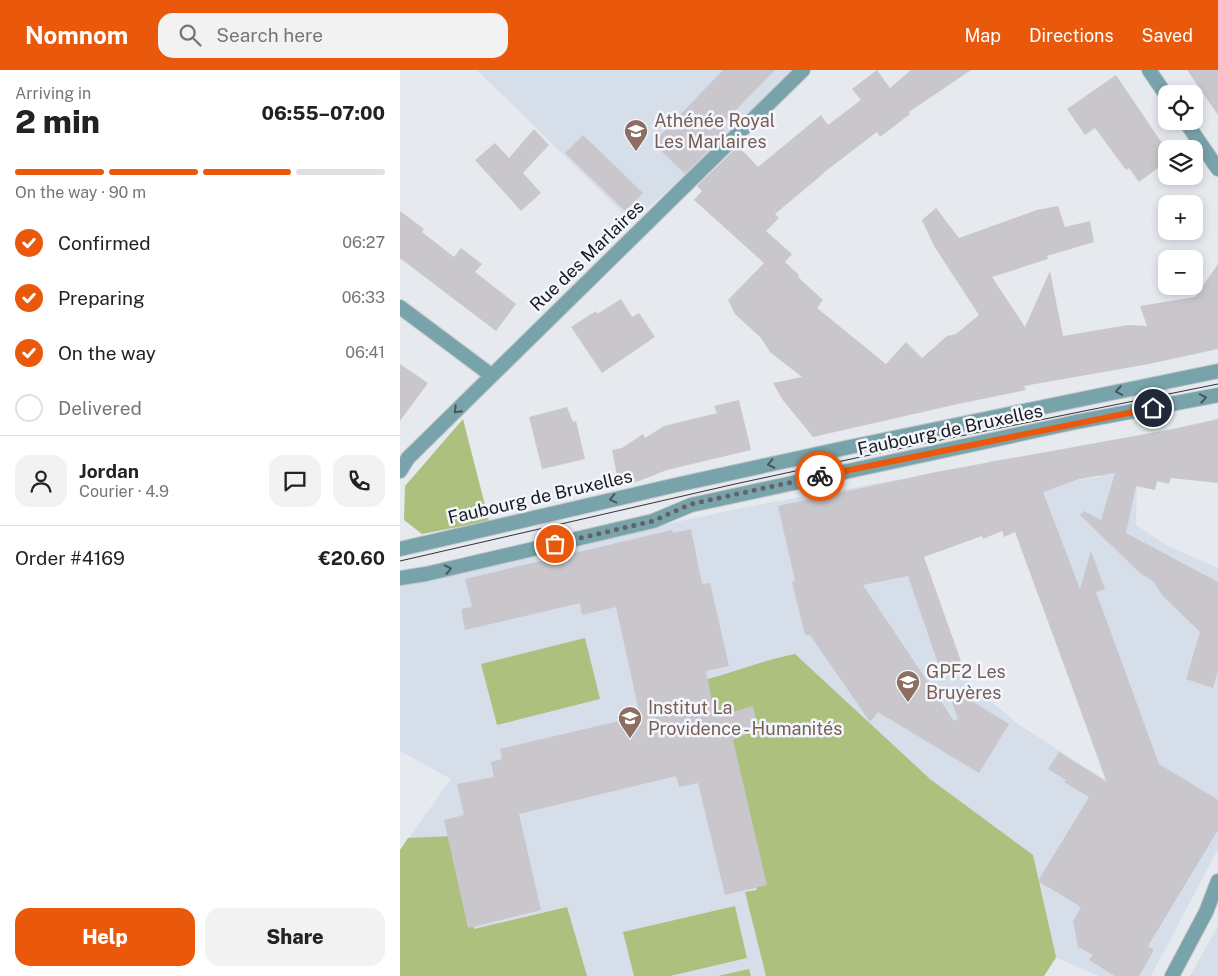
<!DOCTYPE html>
<html lang="en">
<head>
<meta charset="utf-8">
<style>
	:root { --surface:#fff; --page:#f2f2f2; --text:#222; --muted:#767676; --line:#e0e0e0; --accent:#ea580c }
	body { margin:0; font-family:"Public Sans",sans-serif; background:var(--page); color:var(--text); height:100vh; display:flex; flex-direction:column; font-size:19px; white-space:nowrap }
	* { box-sizing:border-box; margin:0 }
	p { font-size:16px; color:var(--muted) }
	.icon { flex:none; width:28px; height:28px; fill:none; stroke:currentColor; stroke-width:2; stroke-linecap:round; stroke-linejoin:round }
	.map { position:relative; flex:1; overflow:hidden }
	.side { display:flex; flex-direction:column; background:var(--surface); width:400px }
	.side>* { flex:none }
	.buttons { position:absolute; left:758px; top:15px; display:grid; gap:10px }
	.buttons a { display:grid; place-items:center; width:45px; height:45px; border-radius:10px; background:var(--surface); box-shadow:0 2px 8px #0003; font-size:25px }
	.pin { position:absolute; display:grid; place-items:center; width:42px; height:42px; color:#fff; margin:-21px; border:2px solid #fff; border-radius:50%; box-shadow:0 1px 5px #0007 }
	.courier { position:absolute; display:grid; place-items:center; width:50px; height:50px; margin:-25px; border:4px solid #ea580c; border-radius:50%; background:#fff; color:#222; box-shadow:0 1px 6px #0007 }
	.head em { font-style:normal; font-weight:800 }
	.head div { display:flex; flex-direction:column-reverse }
	.head { display:flex; align-items:center; justify-content:space-between; height:85px; padding:0 15px }
	h1 { font-size:32px; font-weight:800; line-height:38px }
	.bar { display:grid; grid-template-columns:repeat(4,1fr); gap:8px 5px; align-content:center; height:60px; padding:0 15px }
	.bar i { height:6px; border-radius:4px; background:var(--line) }
	.bar .current { background:var(--accent) }
	.bar p { grid-column:span 4 }
	.line { display:flex; align-items:center; gap:12px; padding:0 15px; border-top:1px solid var(--line) }
	.line div { flex:1 }
	.round { display:grid; place-items:center; flex:none; width:52px; height:52px; border-radius:15px; background:var(--page) }
	ol { padding:0 15px; list-style:none }
	li { display:flex; align-items:center; gap:15px; height:55px }
	li p { margin-inline-start:auto }
	li .icon { padding:5px; border-radius:50%; background:var(--accent); color:#fff; stroke-width:4 }
	li:last-child { color:var(--muted) }
	li i { width:28px; height:28px; border:2px solid var(--line); border-radius:50% }
	.cta { display:flex; gap:10px; margin-top:auto; padding:10px 15px }
	.cta a { flex:1; height:58px; border-radius:15px; background:var(--accent); color:#fff; font-size:20px; font-weight:800; line-height:58px; text-align:center }
	.cta a+a { background:var(--page); color:var(--text) }
	header { display:flex; align-items:center; gap:30px; box-sizing:border-box; height:70px; padding:0 25px; background:var(--accent); color:#fff }
	header strong { font-size:24px }
	nav { display:flex; gap:28px; margin-inline-start:auto; font-size:18px }
	.search { width:350px; height:45px; background:var(--page); display:flex; align-items:center; gap:12px; box-sizing:border-box; padding:0 18px; border-radius:15px; color:var(--muted); font-size:19px }
	main { display:flex; flex:1; min-height:0 }
	.map>svg:first-child { display:block }
</style>
</head>
<body>
<header>
<strong>Nomnom</strong>
<div class="search"><svg class="icon" aria-label="search" viewBox="0 0 24 24"><circle cx="10" cy="10" r="6"/><path d="M15 15l6 6"/></svg>Search here</div>
<nav><a>Map</a><a>Directions</a><a>Saved</a></nav>
</header>
<main>
<section class="side">
<div class="head"><div><h1>2 min</h1><p>Arriving in</p></div><em>06:55–07:00</em></div>
<div class="bar"><i class="current"></i><i class="current"></i><i class="current"></i><i></i><p>On the way · 90 m</p></div>
<ol>
<li><svg class="icon" aria-label="check" viewBox="0 0 24 24"><path d="M5 12l5 5 9-10"/></svg>Confirmed<p>06:27</p></li>
<li><svg class="icon" aria-label="check" viewBox="0 0 24 24"><path d="M5 12l5 5 9-10"/></svg>Preparing<p>06:33</p></li>
<li><svg class="icon" aria-label="check" viewBox="0 0 24 24"><path d="M5 12l5 5 9-10"/></svg>On the way<p>06:41</p></li>
<li><i></i>Delivered</li>
</ol>
<div class="line" style="height:90px"><a class="round"><svg class="icon" aria-label="person" viewBox="0 0 24 24"><circle cx="12" cy="8" r="4"/><path d="M4 21q1-7 8-7t8 7"/></svg></a><div><b>Jordan</b><p>Courier · 4.9</p></div><a class="round"><svg class="icon" aria-label="chat" viewBox="0 0 24 24"><path d="M4 5h16v11H9l-5 4z"/></svg></a><a class="round"><svg class="icon" aria-label="phone" viewBox="0 0 24 24"><path d="M5 4h4l2 5-3 2q2 4 5 5l2-3 5 2v4C11 20 4 13 5 4z"/></svg></a></div>
<div class="line" style="height:65px"><div>Order #4169</div><b>€20.60</b></div>
<div class="cta"><a>Help</a><a>Share</a></div>
</section>
<div class="map">
<svg width="818" height="906" viewBox="0 0 818 906">
	<rect width="100%" height="100%" fill="#e6eaef"/>
	<path fill="#d6deea" d="M77,0H405L232,152Z
		M648,382L655,418L679,410L700,407L702,400L715,398L737,413L736,455L766,475L818,498V779L751,906H698L657,888L644,906H0V780L51,709L0,681V510L347,437L496,410L568,612L618,654L705,710L608,435L590,391Z
		M818,856V906H790Z"/>
	<path fill="#adc07d" d="M63,349L89,451L22,464L4,450L5,416Z
		M185,568L200,629L97,655L81,594Z
		M395,584L530,709L633,785L656,887L644,906H366L345,822L357,820L323,671L300,611C332,603 363,590 395,584Z
		M52,766L74,859L167,837L187,906H0V780L8,768Z
		M335,836L347,888L270,906H234L223,862Z
		M349,899L351,906H318Z"/>
	<path fill="#c9c6cc" d="M323,0H375L320,56L326,63L285,104L253,73Z
		M477,0L490,18L511,0H571L509,42L510,44L480,67L477,62L423,103H424L375,144L379,148L366,161L392,184L385,192L399,205L398,207L423,230L417,238L486,294L506,272L522,288L547,266L556,264L579,245L534,176L522,150L536,138L559,168L637,140L658,136L665,157L690,151L694,172L647,186L648,189L592,207L625,257L650,201L663,266L728,255L747,256L740,236L795,227L818,194V279L749,294L624,316L626,320L558,334L413,367L382,329L373,313L402,307L370,282L361,268L335,244L328,230L364,193L294,130L302,121L297,116L338,76L358,97L421,45L428,55L461,30L452,19Z
		M787,0H818V45Z
		M716,5L766,79V92L739,112L729,98L726,100L695,58L685,65L667,39Z
		M134,59L149,75L123,103L141,123L121,141L75,90L95,73L109,88Z
		M183,65L243,123L225,141L165,83Z
		M0,141L24,159L22,162L54,187L61,178L82,194L75,202L116,234L96,261L1,189L0,190Z
		M221,229L232,247L239,243L255,267L202,303L171,257L196,241L197,244Z
		M0,294L28,313L0,351Z
		M339,330L351,380L267,400L239,411L219,416L212,380L222,378L243,364L245,368L264,356L317,343L314,336Z
		M167,337L173,352L176,351L185,389L142,399L129,347Z
		M818,349V413L771,408L769,414L757,411L755,420L736,416L726,463L818,512V601L813,618L786,609L800,562L763,526L753,511L741,504L680,445L684,441L701,450L715,403L680,409L643,422L680,519L691,481L705,519L696,522L759,694L818,730V760L748,876L754,880L739,906H715L689,890L693,885L678,877L673,851L681,837L638,811L689,727L664,712L666,710L648,699L659,682L707,712L615,462L604,467L602,461L583,469L582,466L524,487L563,597L542,605L508,506L463,515L554,651L558,649L546,615L609,654L579,703L478,642L470,652L410,565H405L392,512L395,511L378,436L536,402L773,359Z
		M291,459L302,514L310,513L329,596L306,601L315,647L353,636L358,659L333,670L367,815L325,825L298,713L279,717L276,706L119,744L141,840L68,858L44,750L64,745L57,714L94,707L91,692L102,689L100,679L240,646L216,537L182,545L180,533L65,560L61,539L72,537L65,509L272,460L273,463Z"/>
	<g fill="none" stroke-linecap="round" stroke-linejoin="round">
		<g stroke="#c1c5c9" stroke-width="16">
			<path id="minor" d="M749,0L766,25
				M785,51L818,99
				M0,237L91,305
				M0,401L8,388L403,0
				M772,906L806,842L818,811"/>
		</g>
		<g stroke="#c1c5c9" stroke-width="16">
			<path id="tertiary" d="M0,479L276,415L445,378L818,301
				M0,508L26,504L253,451L291,435L676,352L818,325"/>
		</g>
		<use href="#minor" stroke="#78a3ab" stroke-width="14"/>
		<use href="#tertiary" stroke="#78a3ab" stroke-width="14"/>
		<path stroke="#313235" stroke-width="1" d="M0,491L335,414L521,374L818,314"/>
	</g>
	<defs><path id="oneway-chevron" d="M-2-3.5L2.5 0L-2 3.5" fill="none" stroke-width="1.6" stroke-linecap="round" stroke-linejoin="round" transform="scale(1.25)"/></defs>
	<g stroke="#44585c">
		<use href="#oneway-chevron" transform="translate(719 321) rotate(169)"/>
		<use href="#oneway-chevron" transform="translate(803 328) rotate(-11)"/>
		<use href="#oneway-chevron" transform="translate(57 340) rotate(135)"/>
		<use href="#oneway-chevron" transform="translate(371 394) rotate(168)"/>
		<use href="#oneway-chevron" transform="translate(213 429) rotate(167)"/>
		<use href="#oneway-chevron" transform="translate(48 499) rotate(-13)"/>
	</g>
	<g fill="none" stroke-linecap="round" stroke-linejoin="round">
		<path stroke="#616366" stroke-width="5" stroke-dasharray="0 9" d="M155,474L253,451L291,434L420,406"/>
		<path stroke="#ea580c" stroke-width="6" d="M420,406L753,338"/>
	</g>
	<defs>
		<g id="school-pin" transform="scale(1.25)"><path d="M0 17L-7.5 6A9.5 9.5 0 1 1 7.5 6Z" fill="#8d6e63" stroke="#f3f7fd"/><path d="M0-5L7-2L0 1L-7-2ZM-4 1L0 2.5L4 1V4Q0 6-4 4Z" fill="#fff"/></g>
	</defs>
	<g fill-rule="evenodd">
		<use href="#school-pin" x="236" y="61"/>
		<use href="#school-pin" x="508" y="612"/>
		<use href="#school-pin" x="230" y="648"/>
	</g>
	<g text-anchor="middle" stroke-width="5" stroke-linejoin="round" paint-order="stroke">
		<g font-size="18" fill="#785e54" stroke="#f3f7fd" text-anchor="start">
			<text x="254" y="57">Athénée Royal<tspan x="254" dy="21">Les Marlaires</tspan></text>
			<text x="526" y="608">GPF2 Les<tspan x="526" dy="21">Bruyères</tspan></text>
			<text x="248" y="644">Institut La<tspan x="248" dy="21">Providence - Humanités</tspan></text>
		</g>
		<g font-size="18" fill="#191a1c" stroke="#f3f7fd">
			<text transform="translate(187 186) rotate(-44)" y="6">Rue des Marlaires</text>
			<text transform="translate(550 360) rotate(-12)" y="6">Faubourg de Bruxelles</text>
			<text transform="translate(140 427) rotate(-13)" y="6">Faubourg de Bruxelles</text>
		</g>
	</g>
</svg>
<div class="buttons">
<a><svg class="icon" aria-label="locate" viewBox="0 0 24 24"><circle cx="12" cy="12" r="6"/><path d="M12 2v4M12 18v4M2 12h4M18 12h4"/></svg></a>
<a><svg class="icon" aria-label="layers" viewBox="0 0 24 24"><path d="M12 4l9 5-9 5-9-5zM3 14l9 5 9-5"/></svg></a>
<a>+</a>
<a>−</a>
</div>
<div class="pin" style="left:155px;top:474px;background:#ea580c"><svg class="icon" aria-label="bag" viewBox="0 0 24 24"><path d="M5 8h14l-1 12H6zM9 8a3 3 0 0 1 6 0"/></svg></div>
<div class="pin" style="left:753px;top:338px;background:#1f2937"><svg class="icon" aria-label="home" viewBox="0 0 24 24"><path d="M3 11l9-7 9 7M6 9v11h12V9"/></svg></div>
<div class="courier" style="left:420px;top:406px"><svg class="icon" aria-label="bike" viewBox="0 0 24 24"><circle cx="6" cy="16" r="4"/><circle cx="18" cy="16" r="4"/><path d="M6 16l4-8h5l3 8M10 8l3 8H6M13 5h3"/></svg></div>
</div>
</main>
</body>
</html>
